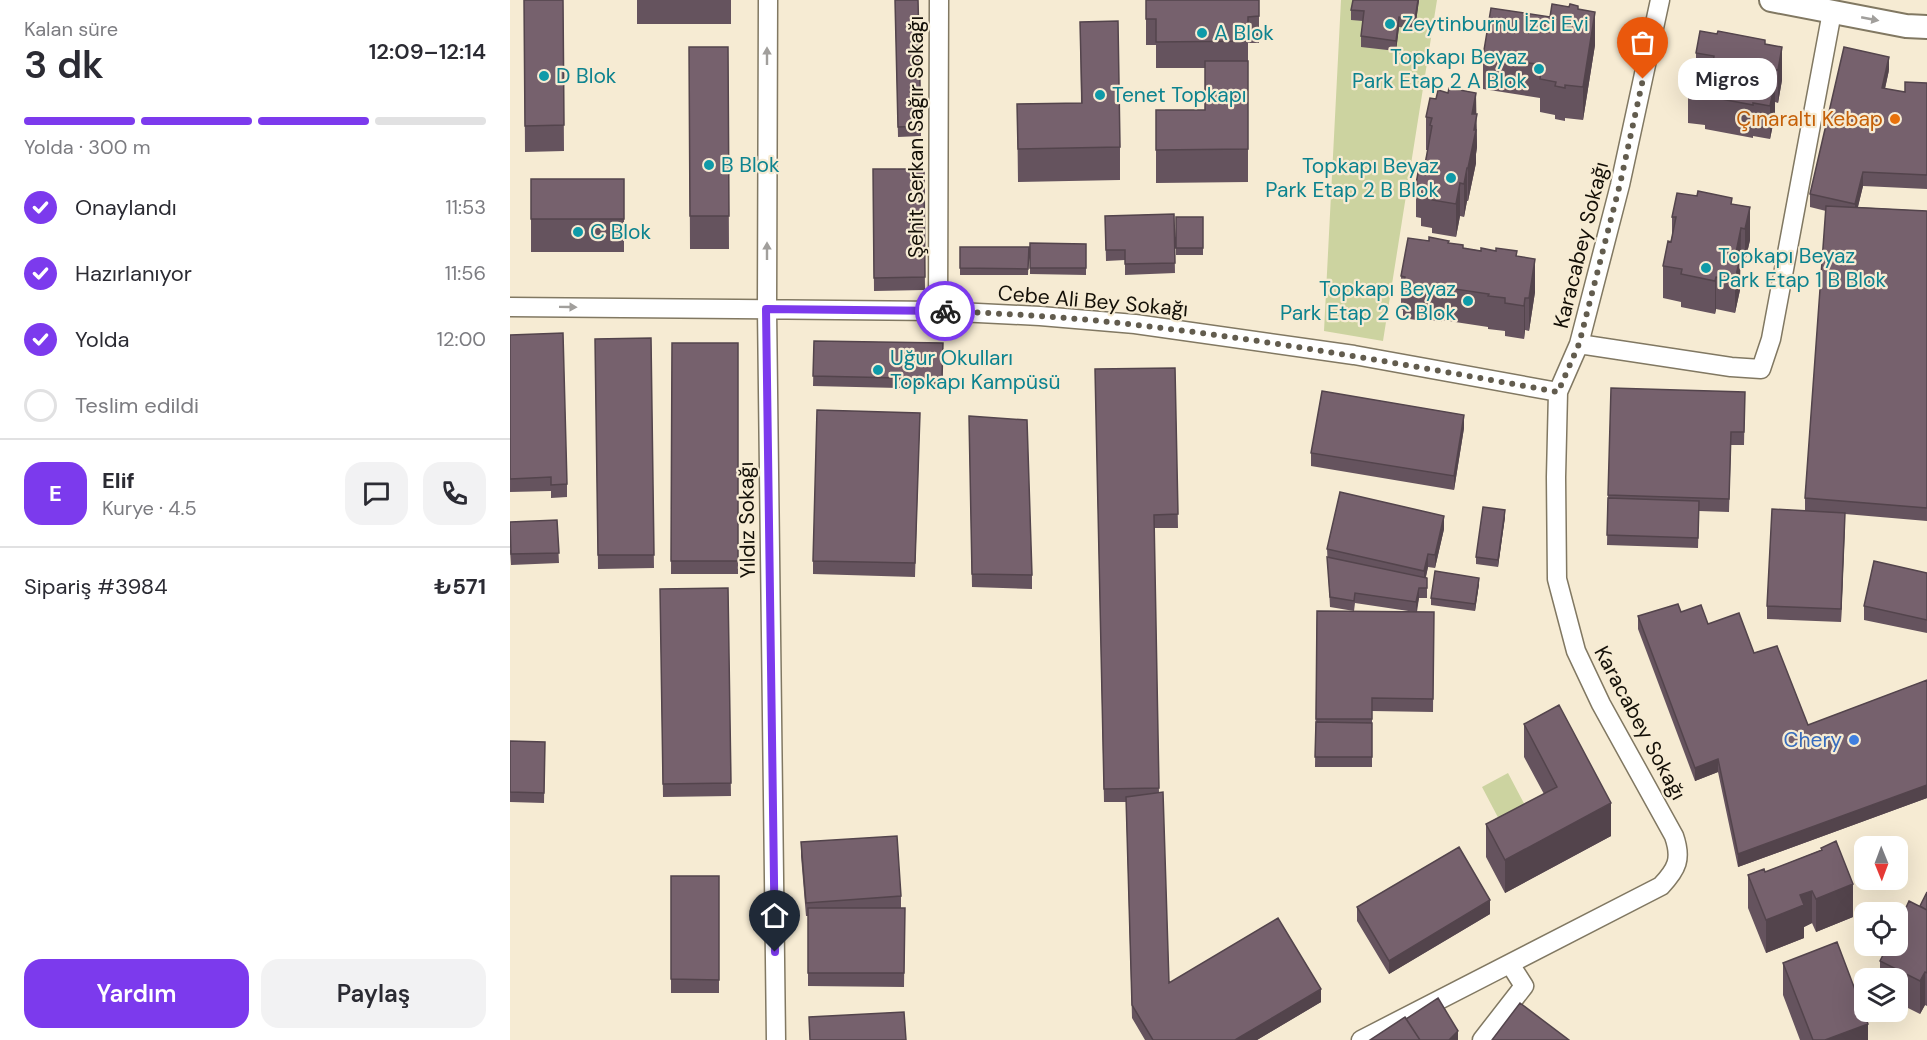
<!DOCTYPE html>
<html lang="tr">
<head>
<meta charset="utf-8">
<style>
	:root { --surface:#fff; --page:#f2f2f3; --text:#2b2b33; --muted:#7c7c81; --line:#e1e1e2; --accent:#7c3aed }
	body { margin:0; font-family:"DM Sans",sans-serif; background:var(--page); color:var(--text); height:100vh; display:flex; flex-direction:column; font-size:22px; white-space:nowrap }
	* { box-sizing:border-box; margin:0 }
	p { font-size:20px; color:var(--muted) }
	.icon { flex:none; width:33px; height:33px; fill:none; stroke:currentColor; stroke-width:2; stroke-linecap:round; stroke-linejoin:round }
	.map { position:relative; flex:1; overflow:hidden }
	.side { display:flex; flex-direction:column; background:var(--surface); width:510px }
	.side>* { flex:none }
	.needle { width:39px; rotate:179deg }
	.buttons { position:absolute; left:1344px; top:836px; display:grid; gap:12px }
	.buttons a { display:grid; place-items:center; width:54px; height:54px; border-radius:12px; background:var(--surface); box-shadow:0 6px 24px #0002; font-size:30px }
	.pin { position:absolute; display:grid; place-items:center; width:51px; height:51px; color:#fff; margin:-62px -26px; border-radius:50% 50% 50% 0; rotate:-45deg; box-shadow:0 0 6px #0007 }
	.pin .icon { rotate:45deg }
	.courier { position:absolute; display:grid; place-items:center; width:60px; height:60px; margin:-30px; border:4px solid #7c3aed; border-radius:50%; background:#fff; color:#222; box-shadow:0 2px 8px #0007 }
	.bubble { position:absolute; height:42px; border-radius:18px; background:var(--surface); box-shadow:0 6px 24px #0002; font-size:20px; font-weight:600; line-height:42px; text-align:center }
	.overview em { font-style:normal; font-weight:600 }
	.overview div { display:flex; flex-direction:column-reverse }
	.overview { display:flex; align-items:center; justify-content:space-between; height:102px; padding:0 24px }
	h1 { font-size:39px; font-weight:600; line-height:45px }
	.bar { display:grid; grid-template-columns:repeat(4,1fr); gap:9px 6px; align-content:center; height:72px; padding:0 24px }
	.bar i { height:8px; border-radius:4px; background:var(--line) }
	.bar .on { background:var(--accent) }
	.bar p { grid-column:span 4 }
	.line { display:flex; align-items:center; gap:15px; padding:0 24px; border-top:2px solid var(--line) }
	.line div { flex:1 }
	.round { display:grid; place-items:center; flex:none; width:63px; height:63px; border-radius:18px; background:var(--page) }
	ol { padding:0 24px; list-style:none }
	li { display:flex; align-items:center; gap:18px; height:66px }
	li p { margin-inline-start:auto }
	li .icon { padding:6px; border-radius:50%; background:var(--accent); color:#fff; stroke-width:4 }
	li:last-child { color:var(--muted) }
	li i { width:33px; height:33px; border:3px solid var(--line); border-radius:50% }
	.cta { display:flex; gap:12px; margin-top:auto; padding:12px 24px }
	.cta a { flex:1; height:69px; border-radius:18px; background:var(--accent); color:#fff; font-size:24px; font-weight:600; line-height:69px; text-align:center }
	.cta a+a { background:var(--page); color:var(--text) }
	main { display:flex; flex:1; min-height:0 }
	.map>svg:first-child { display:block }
</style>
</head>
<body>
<main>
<section class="side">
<div class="overview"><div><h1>3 dk</h1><p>Kalan süre</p></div><em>12:09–12:14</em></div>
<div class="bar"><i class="on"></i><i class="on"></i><i class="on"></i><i></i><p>Yolda · 300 m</p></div>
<ol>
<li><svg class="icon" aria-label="check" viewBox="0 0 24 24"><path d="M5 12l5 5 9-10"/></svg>Onaylandı<p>11:53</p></li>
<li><svg class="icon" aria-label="check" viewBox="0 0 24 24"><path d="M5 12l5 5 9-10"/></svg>Hazırlanıyor<p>11:56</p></li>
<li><svg class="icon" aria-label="check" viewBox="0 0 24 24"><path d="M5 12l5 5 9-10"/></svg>Yolda<p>12:00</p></li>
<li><i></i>Teslim edildi</li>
</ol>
<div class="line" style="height:108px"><b class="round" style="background:var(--accent);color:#fff">E</b><div><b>Elif</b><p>Kurye · 4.5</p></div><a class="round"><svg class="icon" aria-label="chat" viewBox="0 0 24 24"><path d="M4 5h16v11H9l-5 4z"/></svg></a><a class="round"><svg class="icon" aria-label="phone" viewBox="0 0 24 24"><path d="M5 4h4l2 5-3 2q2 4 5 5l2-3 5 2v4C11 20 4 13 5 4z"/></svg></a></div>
<div class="line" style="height:78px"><div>Sipariş #3984</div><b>₺571</b></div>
<div class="cta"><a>Yardım</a><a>Paylaş</a></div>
</section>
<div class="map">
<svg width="1417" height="1040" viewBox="0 0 1417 1040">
	<rect width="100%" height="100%" fill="#f6ebd3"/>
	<path fill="#ccd3a0" d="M831,0H927L873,341L814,331Z
		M998,773L1018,811L992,825L972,787Z"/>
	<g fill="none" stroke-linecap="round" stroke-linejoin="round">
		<g stroke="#817862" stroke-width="21">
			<path id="minor" d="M258,0L257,309L266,1040
				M0,307L428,311L530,316L625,324L844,355L1048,392
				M428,311L429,0
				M1069,344L1221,367L1251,369L1261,339L1322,12
				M851,1040L1151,886C1167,869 1172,859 1164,836L1091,704L1066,651L1047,579L1046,477L1048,392L1069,344L1110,185L1150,0
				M972,1040L1014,986L1000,964"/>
		</g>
		<g stroke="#817862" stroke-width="26">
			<path id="major" d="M1261,0L1396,26L1417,27"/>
		</g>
		<use href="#minor" stroke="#fff" stroke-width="18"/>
		<use href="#major" stroke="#fff" stroke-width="22"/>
	</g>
	<path fill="#65535e" d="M14,0H53L54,151L15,152Z
		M127,0H221V24H127Z
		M385,0H408L411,136L388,137Z
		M636,0H749V43H738V182L646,183V110H695V68H646V45H636Z
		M909,0L905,29L889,27L886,51L851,47V36L853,21L841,20V10Z
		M1068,9L1085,45L1073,120L1055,118V121L1045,119V115L1030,112V98L973,89V56L1040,17Z
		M570,22L610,147V180L508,182L507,104L571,103Z
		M1255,44L1272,47V80L1268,103L1265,102V115L1260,139L1243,136V138L1195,129V125L1178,123V90L1186,67V53Z
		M179,47H218L219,249H180Z
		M1379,70L1375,89L1395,92L1417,83V189L1353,186L1348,207L1417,211V521L1335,514L1331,622L1257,619V606L1295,511V498L1316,211L1300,207V194Z
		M966,114L967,147L966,154V163L958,201H957L954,217L950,216L946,237L922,233V228L911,226V218L906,217V184L913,168L918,150H916V117Z
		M363,169H414L415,290L364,291Z
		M21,179H114V252H21Z
		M1222,204L1240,207V240L1235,262L1231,261L1230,268V290L1225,313L1206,309L1205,314L1171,307V302L1153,298V266L1162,236V217Z
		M664,214L665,273L615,275V260L596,261L595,216Z
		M666,217H693V255H666Z
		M919,241L939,243L953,248L1007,256L1025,292L1019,331L1015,330L1014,339L995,336V331L978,329V327L932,320V322L913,319V321L893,318V310L891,309V276Z
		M520,243L576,244V275L520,274Z
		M450,247H519L518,275H450Z
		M0,335L57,484V497L41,498V491L0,492Z
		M141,338L144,568L88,569L85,339Z
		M304,341L433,343L432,389L303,386Z
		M162,343H228V574H161Z
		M665,368L668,528H644L649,793L659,983L811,1002L747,1040H635L622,1018L616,802H594L585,369Z
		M1235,392L1234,445H1221L1219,512L1189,511L1188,548L1097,545L1098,495Z
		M410,413L405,577L303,574V561Z
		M459,416L522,575V589L462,587Z
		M954,428L944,490L801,466V453Z
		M995,517L988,567L966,564V557Z
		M47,520L49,563L1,565L0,550Z
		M934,529L925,568L918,567L916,577L917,578V598H909L907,612H924L923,712L862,711V767H805L807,611L905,612L845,603L844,611L820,607L817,549Z
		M1417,573V633L1354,620V606Z
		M969,584L965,611L921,605V598Z
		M218,588L221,796L153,797L150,589Z
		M1171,612L1198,624L1244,653L1298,725L1417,680V798L1228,867L1208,772L1185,781L1128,629V616Z
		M1014,724L1101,836L995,893L976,857V824L1034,794L1014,757Z
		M0,741L35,742L34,803L0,802Z
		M291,842L391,896V908H395L394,987L298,986V916H296L291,856Z
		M1311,848L1343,917L1306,932L1302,923L1294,927V938L1256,953L1238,908V875L1255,872L1311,850Z
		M161,876H209V993H161Z
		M1417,892V1006L1415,1005L1410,1014L1388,1003V978H1370V961L1410,906Z
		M847,907L980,914L879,974L847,921Z
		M1273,963L1358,1040H1290L1273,995Z"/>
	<path fill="#53444c" d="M908,0H909L905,29V19Z
		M1085,12V45L1073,120V87Z
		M889,17V27L886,51V41Z
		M1272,47V80L1268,103V70Z
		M1379,57V70L1372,101V88Z
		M1265,82V115L1260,139V106Z
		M966,93L967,147L966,154V163L958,201V168L962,114Z
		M957,168V201L954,217V184Z
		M1353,172V186L1345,218V204Z
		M950,183V216L946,237V204Z
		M1240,207V240L1235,262V229Z
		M1231,228L1230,290L1225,313V257Z
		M1025,259V292L1019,331V298Z
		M1206,277V309L1205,314V281Z
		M1015,298V330L1014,339V306Z
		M954,415V428L944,490V476Z
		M995,510V517L988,567V560Z
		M1335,513V526L1331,622V609Z
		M934,516V529L925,568V555Z
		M918,554V567L914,584V571Z
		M969,578V584L965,611V604Z
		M909,588V598L906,612V602Z
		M1208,759V772L1185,781V768Z
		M1417,785V798L1228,867V854Z
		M1101,803V836L995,893V860Z
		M1343,884V917L1306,932V899Z
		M1302,891V923L1294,927V938L1256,953V920L1290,895Z
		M980,900V914L879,974V961Z
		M1415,972V1005L1410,1014V981Z
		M811,989V1002L747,1040H725Z
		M1358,1024V1040H1315Z
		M948,1031V1040H939Z"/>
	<path fill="#76616d" stroke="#53444c" stroke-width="1.5" d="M14,0H53L54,125L15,126Z
		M385,0H408L411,126L388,127Z
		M636,0H749V16L738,17V41L646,42V19H636Z
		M843,0H908L905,19L889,17L886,41L851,36L854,11L841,10Z
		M1042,4L1059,7L1060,4L1068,6V9L1085,12L1073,87L1055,85V88L1045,86L1046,82L1030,79L1032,65L973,56L981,8L1040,17Z
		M608,21L610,147L508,149L507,104L572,103L570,22Z
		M1190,31L1207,34L1208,31L1255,40V44L1272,47L1268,70L1248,66L1246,79L1265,82L1260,106L1243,103V105L1195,96V93L1178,90L1183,66L1202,70L1204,56L1186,53Z
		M179,47H218L219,216H180Z
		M1334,47L1379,57L1372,88L1395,92V82L1417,83V175L1353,172L1345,204L1300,194Z
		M695,61H738V149L646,150V110H695Z
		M939,88L966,93L962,114H967L964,130H966L958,168H957L954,184L950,183L946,204L922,200L923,195L911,193L912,185L906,184L909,167L913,168L916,159L922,126L920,125L922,118L916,117L920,98L926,99L928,90L938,93Z
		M363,169H414L415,277L364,278Z
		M21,179H114V219H21Z
		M1188,191L1222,198L1221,204L1240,207L1235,229L1231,228L1225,257L1230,258L1225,280L1206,277L1205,281L1171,274L1172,269L1153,266L1158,241L1161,242L1166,217H1162L1167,193L1187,196Z
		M1316,206L1417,211V508L1295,498Z
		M664,214L665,263L615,264V250H596L595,216Z
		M666,217H693V248H666Z
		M919,237L939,241L938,243L953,245V248L971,251V248L986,251V248L1007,251L1006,256L1025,259L1019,298H1015L1014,306L995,303V298L978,296L979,294L932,287V289L913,286V289L893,285L895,277L891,276L898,238L919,241Z
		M520,243L576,244V268H520Z
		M450,247H519L518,269L450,268Z
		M53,333L57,484L41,485V477L0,479V335Z
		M141,338L144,555H88L85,339Z
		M304,341L433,343L432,379L303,376Z
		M162,343H228V561H161Z
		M665,368L668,514L644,515L649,788L594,789L585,369Z
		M1101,388L1235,392L1234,432H1221L1219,499L1098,495Z
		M812,391L954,415L944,476L801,453Z
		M307,410L410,413L405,563L303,561Z
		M459,416L517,420L522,575L462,574Z
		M830,492L934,516L925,555L918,554L914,571L817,549Z
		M1098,498L1189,501L1188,538L1097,535Z
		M973,507L995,510L988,560L966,557Z
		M1262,509L1335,513L1331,609L1257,606Z
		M47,520L49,553L1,554L0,522Z
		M817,557L917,578V588H909L906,602L845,593L844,601L820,597Z
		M1364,561L1417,573V620L1354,606Z
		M925,571L969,578L965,604L921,598Z
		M218,588L221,783L153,784L150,589Z
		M1168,604L1171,612L1191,605L1198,624L1229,613L1244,653L1267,646L1298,725L1417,680V785L1228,854L1208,759L1185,768L1128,616Z
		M807,611L924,612L923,699L862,698V719H806Z
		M1049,705L1101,803L995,860L976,824L1047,787L1014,724Z
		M806,722L862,723V757H805Z
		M0,741L35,742L34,793L0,792Z
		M653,792L659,983L768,918L811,989L725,1040H643L622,1005L616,797Z
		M387,836L391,896L296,903L291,842Z
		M1326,841L1343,884L1306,899L1302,891L1290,895L1294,905L1256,920L1238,875L1254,869L1255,872L1312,850L1311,848Z
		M949,847L980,900L879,961L847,907Z
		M161,876H209V980L161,979Z
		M1417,892V910L1410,906Z
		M1399,901L1417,910V973L1415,972L1410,981L1370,961L1378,945H1388V925Z
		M298,908H395L394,973H298Z
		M1327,942L1358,1024L1315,1040H1303L1273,963Z
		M928,998L948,1031L939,1040H910L896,1019Z
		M1010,1003L1059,1040H982Z
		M394,1012L396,1040H300L299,1017Z
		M895,1017L910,1040H860Z"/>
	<defs><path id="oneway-solid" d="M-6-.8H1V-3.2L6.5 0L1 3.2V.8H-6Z" transform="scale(1.5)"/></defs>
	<g fill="#a19f9c">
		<use href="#oneway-solid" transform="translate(1360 19) rotate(11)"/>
		<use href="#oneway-solid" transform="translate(257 56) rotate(-90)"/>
		<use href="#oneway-solid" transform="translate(257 251) rotate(-90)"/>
		<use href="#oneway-solid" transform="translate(58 307) rotate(1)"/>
	</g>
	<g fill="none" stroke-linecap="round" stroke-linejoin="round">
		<path stroke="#625c4e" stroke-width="6" stroke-dasharray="0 10.8" d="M435,311C499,314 562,317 626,325C768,341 908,367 1048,392L1069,344L1110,184L1133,79"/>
		<path stroke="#7c3aed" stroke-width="8" d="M265,952L256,309L435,311"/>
	</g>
	<g fill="#0f9aa8" stroke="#f6ebd3" stroke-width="2">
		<circle cx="880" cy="24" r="6"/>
		<circle cx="692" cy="33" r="6"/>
		<circle cx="1029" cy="69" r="6"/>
		<circle cx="34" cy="76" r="6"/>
		<circle cx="590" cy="95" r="6"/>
		<circle cx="199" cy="165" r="6"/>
		<circle cx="941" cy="178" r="6"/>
		<circle cx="68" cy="232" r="6"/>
		<circle cx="1196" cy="268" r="6"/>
		<circle cx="958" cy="301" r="6"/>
		<circle cx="368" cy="370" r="6"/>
	</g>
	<circle fill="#e8710a" stroke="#f6ebd3" stroke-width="2" cx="1385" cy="119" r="6"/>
	<circle fill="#3f7fe0" stroke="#f6ebd3" stroke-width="2" cx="1344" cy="740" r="6"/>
	<g text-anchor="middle" stroke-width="4.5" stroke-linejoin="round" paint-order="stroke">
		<g font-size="21" fill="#0d838f" stroke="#f6ebd3" text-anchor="start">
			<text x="892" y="31">Zeytinburnu İzci Evi</text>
			<text x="704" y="40">A Blok</text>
			<text x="1017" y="64" text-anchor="end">Topkapı Beyaz<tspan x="1017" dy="24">Park Etap 2 A Blok</tspan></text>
			<text x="46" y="83">D Blok</text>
			<text x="602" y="102">Tenet Topkapı</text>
			<text x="211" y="172">B Blok</text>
			<text x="929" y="173" text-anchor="end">Topkapı Beyaz<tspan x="929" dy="24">Park Etap 2 B Blok</tspan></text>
			<text x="80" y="239">C Blok</text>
			<text x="1208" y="263">Topkapı Beyaz<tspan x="1208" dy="24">Park Etap 1 B Blok</tspan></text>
			<text x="946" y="296" text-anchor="end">Topkapı Beyaz<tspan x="946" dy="24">Park Etap 2 C Blok</tspan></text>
			<text x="380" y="365">Uğur Okulları<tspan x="380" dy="24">Topkapı Kampüsü</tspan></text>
		</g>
		<g font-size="21" fill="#c56008" stroke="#f6ebd3" text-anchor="end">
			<text x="1373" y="126">Çınaraltı Kebap</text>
		</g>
		<g font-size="21" fill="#130f07" stroke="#f6ebd3">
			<text transform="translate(406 137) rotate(-90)" y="7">Şehit Serkan Sağır Sokağı</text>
			<text transform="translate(1071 245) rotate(-76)" y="7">Karacabey Sokağı</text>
			<text transform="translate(583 301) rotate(5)" y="7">Cebe Ali Bey Sokağı</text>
			<text transform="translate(237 520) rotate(-91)" y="7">Yıldız Sokağı</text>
			<text transform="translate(1130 723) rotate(62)" y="7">Karacabey Sokağı</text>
		</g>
		<g font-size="21" fill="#366cbe" stroke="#f6ebd3" text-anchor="end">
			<text x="1332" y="747">Chery</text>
		</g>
	</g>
</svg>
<div class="buttons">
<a><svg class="needle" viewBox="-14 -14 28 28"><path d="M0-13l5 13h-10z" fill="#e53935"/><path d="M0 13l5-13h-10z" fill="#7c7c81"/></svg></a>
<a><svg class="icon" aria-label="locate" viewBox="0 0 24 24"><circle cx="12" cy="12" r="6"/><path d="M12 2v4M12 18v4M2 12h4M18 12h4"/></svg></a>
<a><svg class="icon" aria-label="layers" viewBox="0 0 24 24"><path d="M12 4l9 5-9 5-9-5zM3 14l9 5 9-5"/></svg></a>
</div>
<div class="pin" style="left:1133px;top:79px;background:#ea580c"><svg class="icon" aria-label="bag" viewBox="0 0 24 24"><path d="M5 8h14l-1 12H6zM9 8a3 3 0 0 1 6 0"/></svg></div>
<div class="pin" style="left:265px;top:952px;background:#1f2937"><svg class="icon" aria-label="home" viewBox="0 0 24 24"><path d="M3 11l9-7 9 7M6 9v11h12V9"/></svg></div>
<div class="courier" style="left:435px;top:311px"><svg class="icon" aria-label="bike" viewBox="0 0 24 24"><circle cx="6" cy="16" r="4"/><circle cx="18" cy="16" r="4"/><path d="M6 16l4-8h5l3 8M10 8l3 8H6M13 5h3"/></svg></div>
<div class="bubble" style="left:1168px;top:58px;width:99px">Migros</div>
</div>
</main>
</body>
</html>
